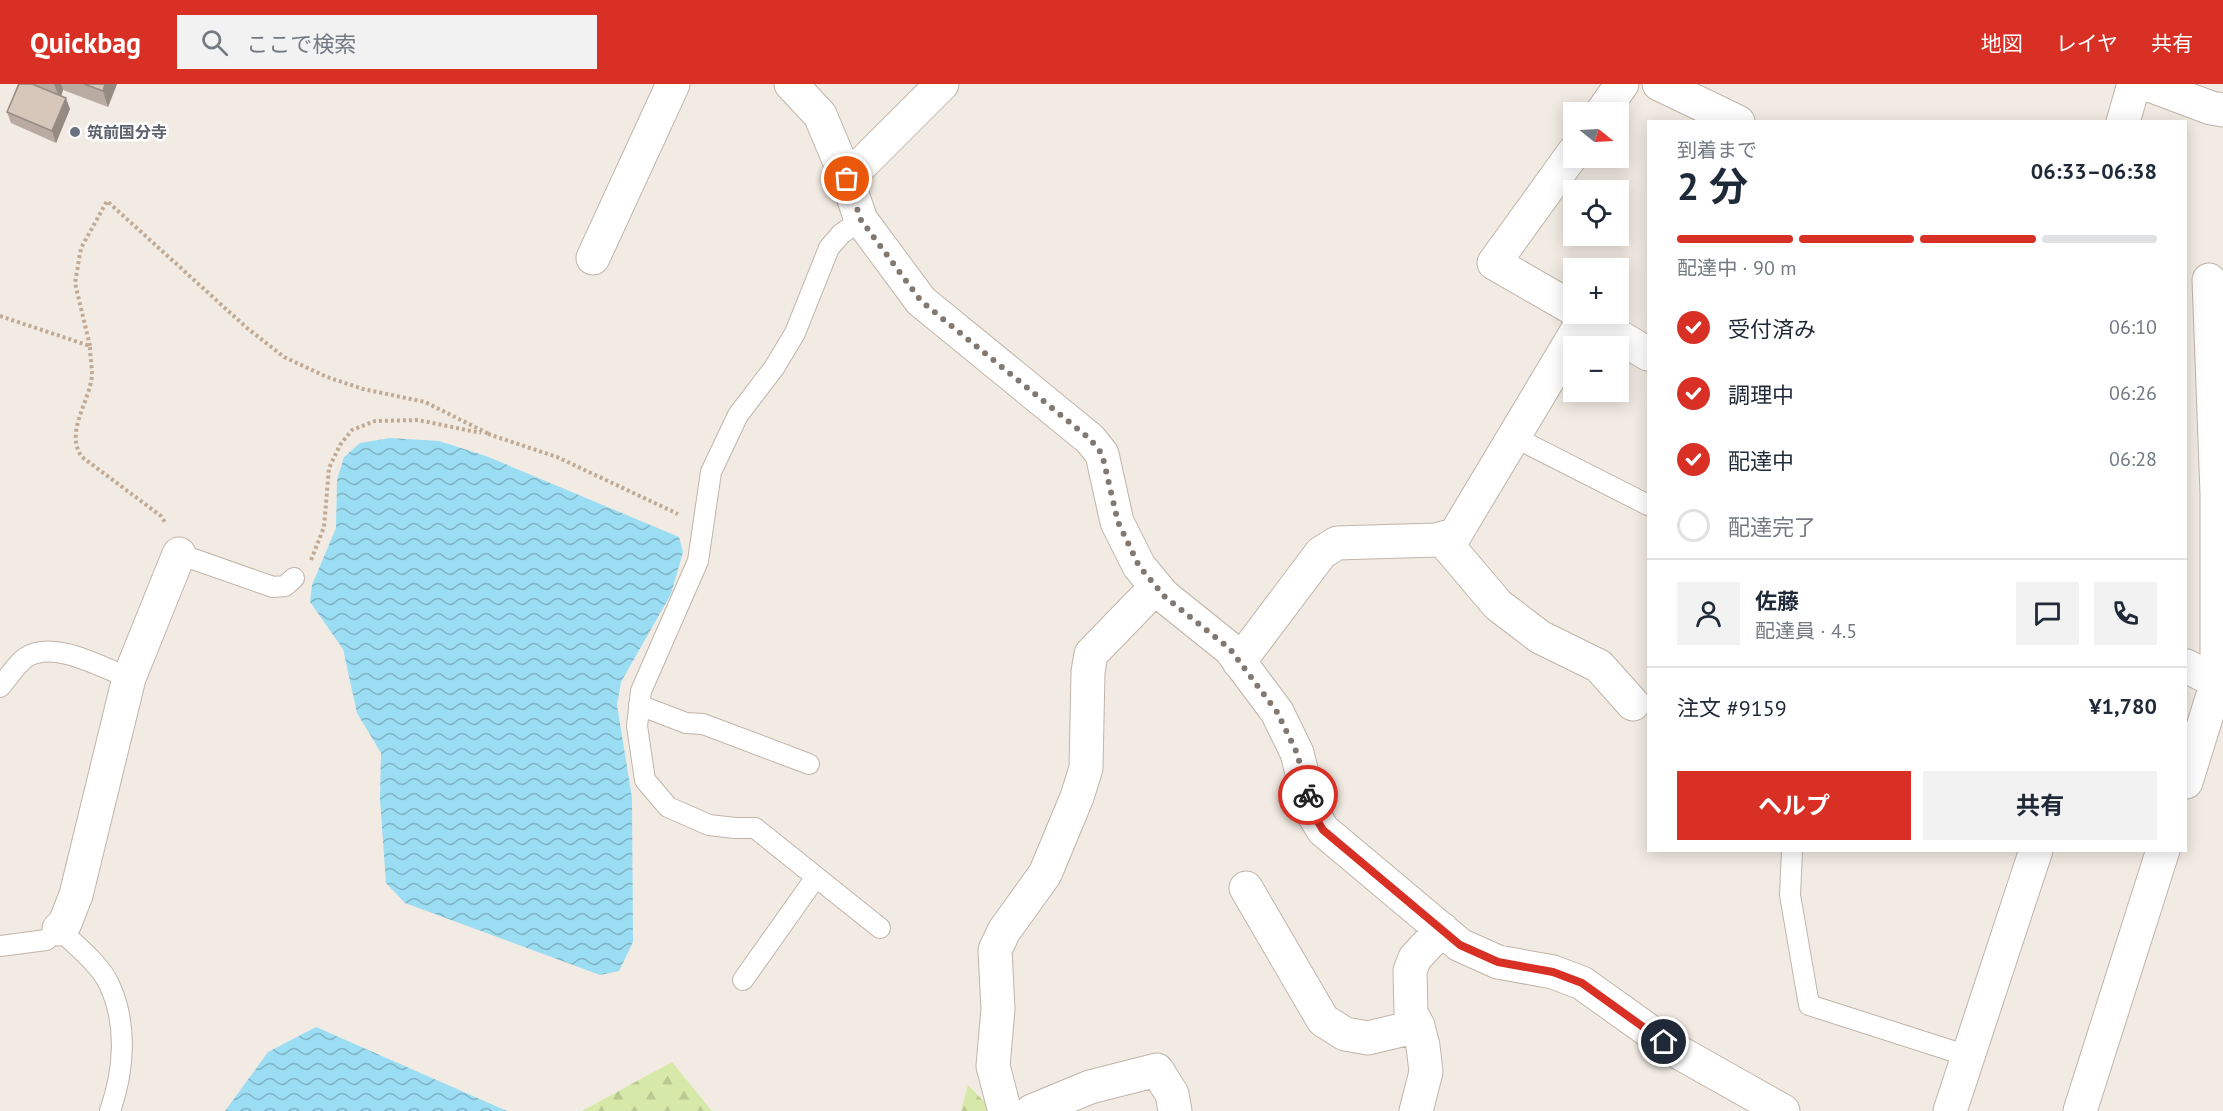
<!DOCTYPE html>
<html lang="ja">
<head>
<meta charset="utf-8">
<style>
	:root { --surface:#fff; --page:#f2f2f3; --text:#1f2937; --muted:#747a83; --line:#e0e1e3; --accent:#d93025 }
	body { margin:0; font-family:"PT Sans","Noto Sans JP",sans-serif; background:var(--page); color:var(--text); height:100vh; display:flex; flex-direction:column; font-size:22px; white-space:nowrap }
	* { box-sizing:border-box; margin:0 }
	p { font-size:20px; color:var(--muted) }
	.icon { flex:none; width:33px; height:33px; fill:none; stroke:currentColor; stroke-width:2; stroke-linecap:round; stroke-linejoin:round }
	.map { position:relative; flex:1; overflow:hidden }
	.side { position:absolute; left:1647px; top:36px; width:540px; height:732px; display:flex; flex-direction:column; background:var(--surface); border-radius:0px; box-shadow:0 3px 15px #0003 }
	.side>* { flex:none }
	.needle { width:39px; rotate:108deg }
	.buttons { position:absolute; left:1563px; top:18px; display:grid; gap:12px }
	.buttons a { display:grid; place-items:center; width:66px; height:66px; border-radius:0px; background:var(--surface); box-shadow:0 3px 15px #0003; font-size:30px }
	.pin { position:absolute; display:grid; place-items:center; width:51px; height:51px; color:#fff; margin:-26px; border:3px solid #fff; border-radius:50%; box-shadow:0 2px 6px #0007 }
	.courier { position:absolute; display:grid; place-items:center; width:60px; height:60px; margin:-30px; border:4px solid #d93025; border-radius:50%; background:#fff; color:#222; box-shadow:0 2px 8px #0007 }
	.headline em { font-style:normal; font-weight:700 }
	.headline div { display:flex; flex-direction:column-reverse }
	.headline { display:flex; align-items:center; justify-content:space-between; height:102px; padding:0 30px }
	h1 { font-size:39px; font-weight:700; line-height:45px }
	.bar { display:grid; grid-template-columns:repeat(4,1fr); gap:9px 6px; align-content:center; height:72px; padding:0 30px }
	.bar i { height:8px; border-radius:4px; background:var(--line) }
	.bar .active { background:var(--accent) }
	.bar p { grid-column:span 4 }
	.line { display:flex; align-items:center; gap:15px; padding:0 30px; border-top:2px solid var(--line) }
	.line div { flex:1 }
	.round { display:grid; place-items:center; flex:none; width:63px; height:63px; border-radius:0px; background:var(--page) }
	ol { padding:0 30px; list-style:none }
	li { display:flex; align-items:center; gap:18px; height:66px }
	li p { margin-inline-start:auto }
	li .icon { padding:6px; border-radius:50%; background:var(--accent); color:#fff; stroke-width:4 }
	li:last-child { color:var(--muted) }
	li i { width:33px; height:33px; border:3px solid var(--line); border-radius:50% }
	.action { display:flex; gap:12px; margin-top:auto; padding:12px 30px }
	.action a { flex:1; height:69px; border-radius:0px; background:var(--accent); color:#fff; font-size:24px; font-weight:700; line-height:69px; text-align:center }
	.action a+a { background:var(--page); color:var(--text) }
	header { display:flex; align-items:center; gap:36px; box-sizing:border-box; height:84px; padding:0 30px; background:var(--accent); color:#fff }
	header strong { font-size:28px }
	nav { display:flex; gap:33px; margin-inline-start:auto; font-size:21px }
	.search { width:420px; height:54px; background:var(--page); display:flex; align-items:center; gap:15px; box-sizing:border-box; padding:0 21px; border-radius:0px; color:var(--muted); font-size:22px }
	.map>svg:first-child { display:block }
</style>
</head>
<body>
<header>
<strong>Quickbag</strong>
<div class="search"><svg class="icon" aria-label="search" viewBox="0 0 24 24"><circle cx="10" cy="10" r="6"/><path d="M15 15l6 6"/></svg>ここで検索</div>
<nav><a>地図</a><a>レイヤ</a><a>共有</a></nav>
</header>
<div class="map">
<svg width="2223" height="1027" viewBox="0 0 2223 1027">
	<defs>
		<pattern id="forest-firs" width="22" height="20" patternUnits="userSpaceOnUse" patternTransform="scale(1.5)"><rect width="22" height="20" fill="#d7e9a9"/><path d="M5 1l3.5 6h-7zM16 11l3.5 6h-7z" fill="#bac992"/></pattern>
		<pattern id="water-waves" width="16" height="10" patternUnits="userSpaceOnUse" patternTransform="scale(1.5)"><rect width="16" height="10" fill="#9bddf3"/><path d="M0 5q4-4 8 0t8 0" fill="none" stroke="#80b4c5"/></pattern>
	</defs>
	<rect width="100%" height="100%" fill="#f2ebe3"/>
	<path fill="url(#forest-firs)" d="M672,978L712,1027H582Z
		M968,1001L993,1027H961Z"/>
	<path fill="url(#water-waves)" d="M390,354L439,357L486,372L679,453L683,468L671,510L621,598L617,621L632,714L633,858L619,887L600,891L405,819L386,799L380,715L381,669L357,629L343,565L310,518L312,501L336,444L337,396L344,373L360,359Z
		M316,943L507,1027H225L268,968Z"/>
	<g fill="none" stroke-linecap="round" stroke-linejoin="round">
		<g stroke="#c1b4a8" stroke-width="22">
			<path id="lane" d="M861,136L841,150L829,164L795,249L774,284L738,331L711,388L698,477L641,607L637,642L645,696L668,723L709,741L735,744H755L880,844
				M1514,353L1648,421
				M179,470L273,503L285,502L294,494
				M0,603C8,594 16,581 25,574C53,555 101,583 129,594
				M639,621L686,639L703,640L809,680
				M1792,766L1790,811L1809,921L1968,972
				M0,862L46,856L59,845C74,860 100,880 109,900C128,940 124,987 110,1027
				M743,896L816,793"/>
		</g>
		<g stroke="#c1b4a8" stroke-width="35">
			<path id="street" d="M791,0L820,31L847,95L861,136L921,217L1090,355L1102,370L1117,438L1139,482L1164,512L1230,565L1277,628L1297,669L1311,726L1323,746L1460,861L1498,878L1553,888L1582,899L1680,969L1783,1027
				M1659,0L1738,38
				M2147,0L2211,24L2223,26
				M1602,28L1622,0
				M2123,38L2134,0
				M1574,68L1494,179L1574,225
				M847,95L942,0
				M593,174L673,0
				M1581,230L1648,270
				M1442,455L1498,521L1540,553L1599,582L1633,620
				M1239,578L1321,469L1337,459L1436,456L1455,451L1586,232
				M2186,582L2223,601
				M2186,698L2217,598V410L2209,196
				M1246,804L1323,936L1345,950L1368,954L1418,942
				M59,845L65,839L76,811L129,594L179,470
				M1007,1027L1004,1024L993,982L998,925L995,866L1004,847L1045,790L1077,713L1086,684L1088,588L1091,570L1156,503
				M1032,1027L1090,1003L1157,986L1172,1010L1175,1027
				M1416,1027L1426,988L1423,962L1418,942L1411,929L1410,887L1415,874L1442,845
				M1950,1027L2036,766
				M2080,1027L2163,766"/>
		</g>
		<path stroke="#c0aa95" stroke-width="4" stroke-dasharray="3 3" stroke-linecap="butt" d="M0,232L90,262C90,272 92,282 92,291C90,318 64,348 82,373L161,432L166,440
			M90,262L75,199L81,164L107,117L247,244L284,273L327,293L363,305L425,318L489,350
			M488,350L557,373L678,430
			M311,476L324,443L329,384L340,361L352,346L375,337L418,336L481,349"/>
		<use href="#lane" stroke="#fff" stroke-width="20"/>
		<use href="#street" stroke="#fff" stroke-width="33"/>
	</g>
	<path fill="#b9aba1" d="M17,0H117L108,23L63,6L61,12L70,25L56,59L11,39L7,28L18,0Z"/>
	<path fill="#968b83" d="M54,0H61L63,6L60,16Z
		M105,0H117L108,23L103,7Z
		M66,14L70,25L56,59L52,47Z"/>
	<path fill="#d7c7bb" stroke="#968b83" stroke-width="1.5" d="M19,0H32L66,14L52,47L7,28Z
		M84,0H105L103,7Z"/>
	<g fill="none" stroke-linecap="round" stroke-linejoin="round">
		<path stroke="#817971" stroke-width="6" stroke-dasharray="0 10.8" d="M847,95L861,136L921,217L1090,355L1102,370L1118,438L1139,482L1164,512L1230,565L1277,628L1297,669L1308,711"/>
		<path stroke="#d93025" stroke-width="8" d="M1308,711L1311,726L1323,746L1460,861L1498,878L1553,888L1582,899L1664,958"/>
	</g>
	<circle fill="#6b7280" stroke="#fff" stroke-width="2" cx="75" cy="48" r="6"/>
	<g text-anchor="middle" stroke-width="5" stroke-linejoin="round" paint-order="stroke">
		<g font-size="16" font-weight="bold" fill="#5b616d" stroke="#fff" text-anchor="start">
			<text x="87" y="54">筑前国分寺</text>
		</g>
	</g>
</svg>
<div class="buttons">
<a><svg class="needle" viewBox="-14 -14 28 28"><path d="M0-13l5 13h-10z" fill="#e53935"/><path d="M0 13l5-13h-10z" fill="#747a83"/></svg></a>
<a><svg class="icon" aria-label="locate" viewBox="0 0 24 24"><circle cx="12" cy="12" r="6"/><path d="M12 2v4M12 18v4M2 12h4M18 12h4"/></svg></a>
<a>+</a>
<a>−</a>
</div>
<div class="pin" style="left:847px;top:95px;background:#ea580c"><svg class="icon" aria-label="bag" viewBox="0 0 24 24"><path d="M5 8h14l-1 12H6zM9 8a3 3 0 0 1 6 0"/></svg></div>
<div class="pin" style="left:1664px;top:958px;background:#1f2937"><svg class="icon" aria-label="home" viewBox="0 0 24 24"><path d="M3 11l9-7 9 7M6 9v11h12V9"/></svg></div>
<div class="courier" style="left:1308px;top:711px"><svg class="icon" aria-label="bike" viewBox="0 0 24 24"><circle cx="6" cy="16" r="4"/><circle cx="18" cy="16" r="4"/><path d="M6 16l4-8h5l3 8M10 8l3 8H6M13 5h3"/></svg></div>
<section class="side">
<div class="headline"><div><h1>2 分</h1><p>到着まで</p></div><em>06:33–06:38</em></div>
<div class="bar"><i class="active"></i><i class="active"></i><i class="active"></i><i></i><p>配達中 · 90 m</p></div>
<ol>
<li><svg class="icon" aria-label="check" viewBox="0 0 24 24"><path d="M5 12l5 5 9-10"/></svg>受付済み<p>06:10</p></li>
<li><svg class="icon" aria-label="check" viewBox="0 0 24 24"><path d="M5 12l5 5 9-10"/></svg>調理中<p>06:26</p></li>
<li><svg class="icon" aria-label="check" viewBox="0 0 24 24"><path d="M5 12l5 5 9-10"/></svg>配達中<p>06:28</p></li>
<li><i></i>配達完了</li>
</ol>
<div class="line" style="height:108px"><a class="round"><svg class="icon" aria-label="person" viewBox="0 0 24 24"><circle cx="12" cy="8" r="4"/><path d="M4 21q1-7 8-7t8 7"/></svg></a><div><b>佐藤</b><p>配達員 · 4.5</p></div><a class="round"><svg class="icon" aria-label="chat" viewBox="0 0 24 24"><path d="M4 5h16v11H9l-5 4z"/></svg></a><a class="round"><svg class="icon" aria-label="phone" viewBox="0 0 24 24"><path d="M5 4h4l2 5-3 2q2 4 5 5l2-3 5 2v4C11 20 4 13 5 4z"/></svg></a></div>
<div class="line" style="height:78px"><div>注文 #9159</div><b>¥1,780</b></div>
<div class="action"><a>ヘルプ</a><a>共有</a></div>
</section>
</div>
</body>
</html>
